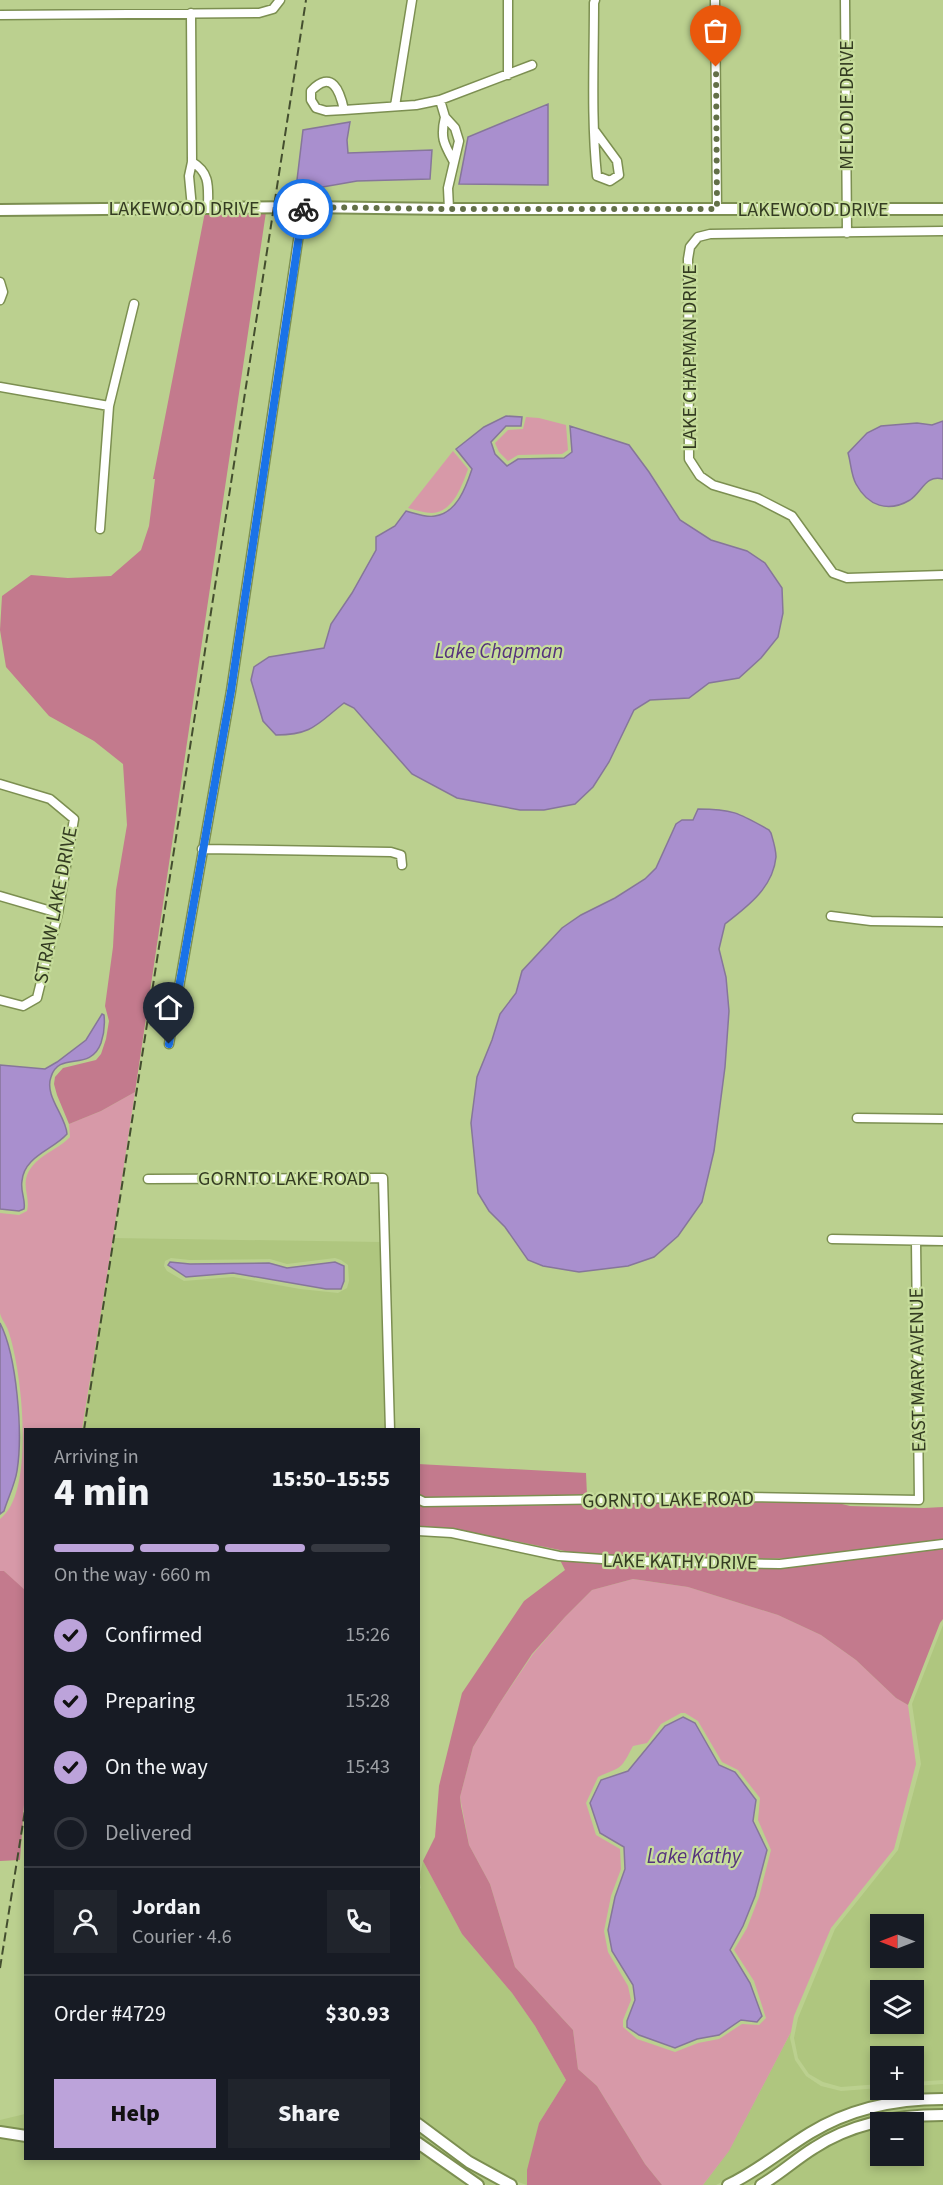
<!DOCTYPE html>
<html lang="en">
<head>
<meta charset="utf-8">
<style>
	:root { --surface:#171b24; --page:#20242c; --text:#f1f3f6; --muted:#9ea1a6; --line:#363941; --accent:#bca3da }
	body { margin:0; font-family:"Source Sans 3",sans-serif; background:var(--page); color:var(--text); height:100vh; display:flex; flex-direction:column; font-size:22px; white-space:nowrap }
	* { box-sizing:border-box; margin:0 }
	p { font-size:20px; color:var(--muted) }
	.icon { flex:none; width:33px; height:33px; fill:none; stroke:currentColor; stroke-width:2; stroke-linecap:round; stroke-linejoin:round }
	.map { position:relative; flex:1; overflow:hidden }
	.details { position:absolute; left:24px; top:1428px; width:396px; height:732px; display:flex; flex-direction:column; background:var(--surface); border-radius:0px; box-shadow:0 3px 9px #0003 }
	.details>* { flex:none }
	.needle { width:39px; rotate:270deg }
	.tools { position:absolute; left:870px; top:1914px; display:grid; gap:12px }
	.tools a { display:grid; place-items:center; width:54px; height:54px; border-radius:0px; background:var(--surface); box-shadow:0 3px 9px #0003; font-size:30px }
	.pin { position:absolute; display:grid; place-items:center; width:51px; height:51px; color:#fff; margin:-62px -26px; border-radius:50% 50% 50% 0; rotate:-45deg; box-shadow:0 0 6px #0007 }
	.pin .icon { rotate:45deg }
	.courier { position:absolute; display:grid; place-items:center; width:60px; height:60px; margin:-30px; border:4px solid #1a73e8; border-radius:50%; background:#fff; color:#222; box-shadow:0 2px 8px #0007 }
	.head em { font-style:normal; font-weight:800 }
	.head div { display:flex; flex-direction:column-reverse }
	.head { display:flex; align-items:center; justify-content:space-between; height:102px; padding:0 30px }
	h1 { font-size:39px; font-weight:800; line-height:45px }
	.bar { display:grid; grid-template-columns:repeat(4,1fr); gap:9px 6px; align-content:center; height:72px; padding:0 30px }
	.bar i { height:8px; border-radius:4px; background:var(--line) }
	.bar .active { background:var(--accent) }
	.bar p { grid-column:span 4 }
	.line { display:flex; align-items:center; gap:15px; padding:0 30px; border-top:2px solid var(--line) }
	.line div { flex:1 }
	.round { display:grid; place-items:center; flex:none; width:63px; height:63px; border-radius:0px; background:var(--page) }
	ol { padding:0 30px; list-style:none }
	li { display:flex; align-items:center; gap:18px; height:66px }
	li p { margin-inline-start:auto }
	li .icon { padding:6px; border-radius:50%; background:var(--accent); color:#111; stroke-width:4 }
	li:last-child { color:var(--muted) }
	li i { width:33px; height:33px; border:3px solid var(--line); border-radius:50% }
	.cta { display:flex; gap:12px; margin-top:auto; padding:12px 30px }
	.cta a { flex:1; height:69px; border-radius:0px; background:var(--accent); color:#111; font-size:24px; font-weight:800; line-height:69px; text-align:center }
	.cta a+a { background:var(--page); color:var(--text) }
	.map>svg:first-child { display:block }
</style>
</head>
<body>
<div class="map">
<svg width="943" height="2185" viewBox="0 0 943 2185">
	<rect width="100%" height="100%" fill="#bbd08f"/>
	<path fill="#afc67f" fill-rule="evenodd" d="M113,1238L380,1242L385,1429L82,1430ZM171,1258L190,1260L270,1259L287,1264L335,1258L341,1260L348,1265L349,1281L347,1288L338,1293L300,1289L233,1277L184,1281L167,1271L164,1266L165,1261Z
		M943,1625V2080L914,2082V2056H880V2084L841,2087L823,2082L809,2074L798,2058L794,2038L798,2018L835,1929L898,1850L921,1764L912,1704ZM914,1924V1958H880V1924ZM880,1990H914V2024H880Z
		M423,1861L462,1934L512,1993L535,2026L566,2080L539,2123L527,2185L509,2179L472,2158L419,2119L418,1890L421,1888L419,1879Z
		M791,2032L790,2038L795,2060L806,2076L821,2086L841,2091L880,2088L914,2090V2086L943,2084V2095H910L869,2102L834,2115L806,2130L758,2164L716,2185H703L729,2150Z
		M911,2104H943V2110L910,2111L871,2118L756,2182L750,2185H738L763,2171L812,2137L838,2123L872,2111Z
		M25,2114V2131L0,2127V2120Z
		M943,2119V2185H770L818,2150L843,2138L873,2127L880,2125V2156H914V2122H896Z
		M418,2130L501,2185H487L466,2172L419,2138Z
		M0,2137L25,2140L26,2158H418L419,2149L469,2185H0Z"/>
	<path fill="#d799a8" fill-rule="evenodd" d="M526,417L539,418L566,425L568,450L562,454L518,455L508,461L499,452L495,443L508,430L523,429Z
		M453,451L468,469C462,486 453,512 432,513C425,513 416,510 408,508Z
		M135,1092L113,1238L82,1429L26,1430L25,1591L4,1571H0V1519C36,1493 22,1368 8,1330C6,1324 1,1319 0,1313C0,1305 0,1294 0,1286C0,1261 0,1237 0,1213L19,1215L27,1211C30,1200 24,1190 26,1179C31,1157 57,1151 70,1137L69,1124L101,1111Z
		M633,1579L688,1587L778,1615L821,1635L856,1660L896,1698L908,1705L916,1764L894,1849L831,1928L794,2016L791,2032L729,2151L703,2185H662L645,2164L597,2086L578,2069L573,2030L515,1967L490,1884L469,1845L460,1797L473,1747L499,1704L533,1654L565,1617L592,1590ZM681,1713H685L698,1721L722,1762L738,1770L760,1798L758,1820L771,1850L759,1897L747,1928L734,1950L754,1981L766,2018L759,2025L742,2024L719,2039L698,2043L675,2052L637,2039L623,2027V2020L631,2000L628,1986L608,1952L604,1931L611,1896L621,1869L620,1849L596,1835L586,1803L598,1777C622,1766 620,1771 633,1746L647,1743L661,1724Z"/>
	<path fill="#c37a8d" d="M205,212H266L135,1092L101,1111L69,1124L57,1095L54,1084L55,1077L63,1068L96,1060L101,1054L106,1039L109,1021L105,1006L113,947L116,890L127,825L123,764L94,741L49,716L6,667L0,630L2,596L31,575L68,578L111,576L141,550L149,526L155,479H153Z
		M418,1464L586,1473L587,1495L426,1498L419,1494Z
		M745,1502L838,1503L850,1506L924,1508L943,1507V1540L802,1558L748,1559L580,1554L453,1529L419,1527L418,1504L424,1507Z
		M943,1549V1619L940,1623L908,1705L896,1698L856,1660L821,1635L778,1615L688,1587L633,1579L592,1590L565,1617L532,1654L499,1704L473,1747L460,1797L461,1806L469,1845L490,1884L515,1967L573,2030L578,2069L597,2086L645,2164L662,2185H527V2170L539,2123L566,2080L535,2026L512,1993L462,1934L423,1861L435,1837L439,1786L462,1693L524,1601L565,1570L560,1560L599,1564L780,1568Z
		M0,1571H4L26,1591V1777L20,1860L0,1861Z"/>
	<path fill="#a98fce" stroke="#86769a" stroke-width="1.5" d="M548,104V185L459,184L468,137Z
		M350,122L347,140L348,153L432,150L430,179L357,181L317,188L297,180L303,130Z
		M506,416L522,417L521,426H506L491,442L495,454L507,466L518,459L564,458L572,452L570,426L629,445L649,472L680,520L711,540L747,551L765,563L782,588L783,613L778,637L761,658L739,678L709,683L689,698L650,700L634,710L609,762L593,787L575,804L544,810H520L457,798L412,774L354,708L344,703C318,723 313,735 276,735L263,721L251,680L254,667L269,657L324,648L331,624L352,593L376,550V537L395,526L406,511C414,513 426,518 435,516C457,513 466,487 472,469L456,449L484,427Z
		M943,421V479C926,474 922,492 910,500C888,513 868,506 856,484C851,475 851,463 848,453L867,433L881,426L917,423L932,425Z
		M698,809C733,809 739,813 769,830L771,833C773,840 776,849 776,857C773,888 747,907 725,924L719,949L726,977L729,1011L725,1067L714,1151L702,1202L678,1236L654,1257L628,1266L579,1272L543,1266L528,1260L505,1227L489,1211L478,1193L471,1123L477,1077L492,1040L500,1014L516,993L522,971L562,928L581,915L615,898L645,879L656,868L676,824L682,820H693Z
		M102,1014L104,1015C105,1024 104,1034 101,1043C90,1073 59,1050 51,1077C44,1096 66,1116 67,1134C53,1150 24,1156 22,1181C20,1191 26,1200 24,1209L19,1211L0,1209V1065L45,1069L57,1062L86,1040Z
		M170,1262L190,1264L269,1263L287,1268L335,1262L344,1266V1281L341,1289H326L233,1273L186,1277L168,1265Z
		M0,1323C17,1356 23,1434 17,1471C15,1484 8,1498 4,1511L0,1514Z
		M683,1717L695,1723L719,1765L735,1772L756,1800L753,1821L767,1850L755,1896L743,1926L730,1950L750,1983L762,2016L757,2022L741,2020L719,2035L697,2039L675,2048L639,2035L627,2027V2021L635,2000L633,1985L612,1951L608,1930L615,1897L625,1869L624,1847L600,1833L590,1803L601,1780L628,1771L665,1726Z"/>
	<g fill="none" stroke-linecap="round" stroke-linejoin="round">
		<g stroke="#7c8f51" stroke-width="11">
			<path id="minor" d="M508,0V75
				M715,0L717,209
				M845,0L847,233
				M191,13L192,162L189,176L192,208
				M0,15L259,13L273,9L280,0
				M440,100L445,117L455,128L459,141L448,188L449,209
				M395,106L412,0
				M344,110C340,91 332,69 311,91V100L316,108L326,111L344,110L416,105L440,100L532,65
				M445,117C440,138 444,144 454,162
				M595,131L617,161L619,175L610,181L597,176C591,119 594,61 594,3L595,0
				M192,162C211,173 208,188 208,208
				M943,231L710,234L698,237L690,247L688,259L689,459L700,476L713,485L757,498L792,516L833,573L847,578L943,575
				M0,282L3,292L0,300
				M0,387L109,406
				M100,529L109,406L134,304
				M0,784L50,799L74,819L58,913L37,998L23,1006L0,1000
				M202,849L391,852L401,855L402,865
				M0,896L58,913
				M831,916L871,921L943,922
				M169,1044L231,691L303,207
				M857,1118L943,1119
				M148,1179L383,1178L390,1430
				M832,1239L943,1241
				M418,1499L424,1502L745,1497L919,1500L916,1241
				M418,1531L452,1533L559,1556L631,1561L780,1564L943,1544"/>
		</g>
		<g stroke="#7c8f51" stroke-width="14">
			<path id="tertiary" d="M0,210L303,207L449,209H943
				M418,2124L469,2162L511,2185
				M0,2132L26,2136
				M418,2143L478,2185
				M728,2185C758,2171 782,2150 810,2133C851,2108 896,2099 943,2099
				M761,2185C780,2174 796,2159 814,2148C852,2123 898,2115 943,2115"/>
		</g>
		<use href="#minor" stroke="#fff" stroke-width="8"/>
		<use href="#tertiary" stroke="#fff" stroke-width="10"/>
		<path stroke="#444e2f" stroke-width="2" stroke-dasharray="9 4.5" stroke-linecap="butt" d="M84,1430L306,0
			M0,1968L26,1804"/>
	</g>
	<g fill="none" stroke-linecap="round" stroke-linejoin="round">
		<path stroke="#637048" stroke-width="6" stroke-dasharray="0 10.8" d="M303,209V207L449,209H717L716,67"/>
		<path stroke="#1a73e8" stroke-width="8" d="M169,1044L231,691L303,209"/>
	</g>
	<g text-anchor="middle" stroke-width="4.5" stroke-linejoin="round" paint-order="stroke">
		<g font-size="20" fill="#343c22" stroke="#c7dd9c">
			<text transform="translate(846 105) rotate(-90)" y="7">MELODIE DRIVE</text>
			<text x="184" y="215">LAKEWOOD DRIVE</text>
			<text x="813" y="216">LAKEWOOD DRIVE</text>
			<text transform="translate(689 357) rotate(-90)" y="7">LAKE CHAPMAN DRIVE</text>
			<text transform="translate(55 905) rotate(-79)" y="7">STRAW LAKE DRIVE</text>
			<text x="284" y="1185">GORNTO LAKE ROAD</text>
			<text transform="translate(917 1370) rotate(-91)" y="7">EAST MARY AVENUE</text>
			<text transform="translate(668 1499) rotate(-1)" y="7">GORNTO LAKE ROAD</text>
			<text transform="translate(680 1561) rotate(1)" y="7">LAKE KATHY DRIVE</text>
		</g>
		<g font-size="21" font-style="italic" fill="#55327d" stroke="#c7dd9c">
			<text x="499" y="658">Lake Chapman</text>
			<text x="694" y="1863">Lake Kathy</text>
		</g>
	</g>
</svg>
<div class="tools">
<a><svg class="needle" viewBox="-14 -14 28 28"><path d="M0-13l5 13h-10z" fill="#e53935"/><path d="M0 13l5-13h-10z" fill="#9ea1a6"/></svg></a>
<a><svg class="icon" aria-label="layers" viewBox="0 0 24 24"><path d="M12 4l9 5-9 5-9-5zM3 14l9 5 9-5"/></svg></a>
<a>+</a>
<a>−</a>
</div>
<div class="pin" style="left:716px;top:67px;background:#ea580c"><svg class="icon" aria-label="bag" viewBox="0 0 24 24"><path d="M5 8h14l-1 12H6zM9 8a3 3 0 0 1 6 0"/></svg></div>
<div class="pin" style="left:169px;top:1044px;background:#1f2937"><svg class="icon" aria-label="home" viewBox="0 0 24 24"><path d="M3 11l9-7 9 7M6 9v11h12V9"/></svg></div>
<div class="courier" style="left:303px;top:209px"><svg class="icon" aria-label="bike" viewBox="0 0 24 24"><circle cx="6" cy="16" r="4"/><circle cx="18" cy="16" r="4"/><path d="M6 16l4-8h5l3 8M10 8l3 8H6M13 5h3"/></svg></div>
<section class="details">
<div class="head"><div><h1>4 min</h1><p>Arriving in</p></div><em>15:50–15:55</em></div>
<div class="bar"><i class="active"></i><i class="active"></i><i class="active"></i><i></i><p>On the way · 660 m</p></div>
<ol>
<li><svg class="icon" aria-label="check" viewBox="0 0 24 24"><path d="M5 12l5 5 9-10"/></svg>Confirmed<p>15:26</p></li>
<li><svg class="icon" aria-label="check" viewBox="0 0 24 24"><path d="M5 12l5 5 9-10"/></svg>Preparing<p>15:28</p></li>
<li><svg class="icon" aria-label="check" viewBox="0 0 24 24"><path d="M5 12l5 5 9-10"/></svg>On the way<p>15:43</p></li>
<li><i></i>Delivered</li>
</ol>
<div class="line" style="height:108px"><a class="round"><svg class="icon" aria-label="person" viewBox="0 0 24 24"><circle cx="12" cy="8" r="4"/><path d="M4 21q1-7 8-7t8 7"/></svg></a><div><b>Jordan</b><p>Courier · 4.6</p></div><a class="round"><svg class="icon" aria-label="phone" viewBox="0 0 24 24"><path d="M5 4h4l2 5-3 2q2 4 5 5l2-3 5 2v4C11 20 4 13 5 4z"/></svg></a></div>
<div class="line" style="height:78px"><div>Order #4729</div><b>$30.93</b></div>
<div class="cta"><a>Help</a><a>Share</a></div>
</section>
</div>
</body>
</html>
